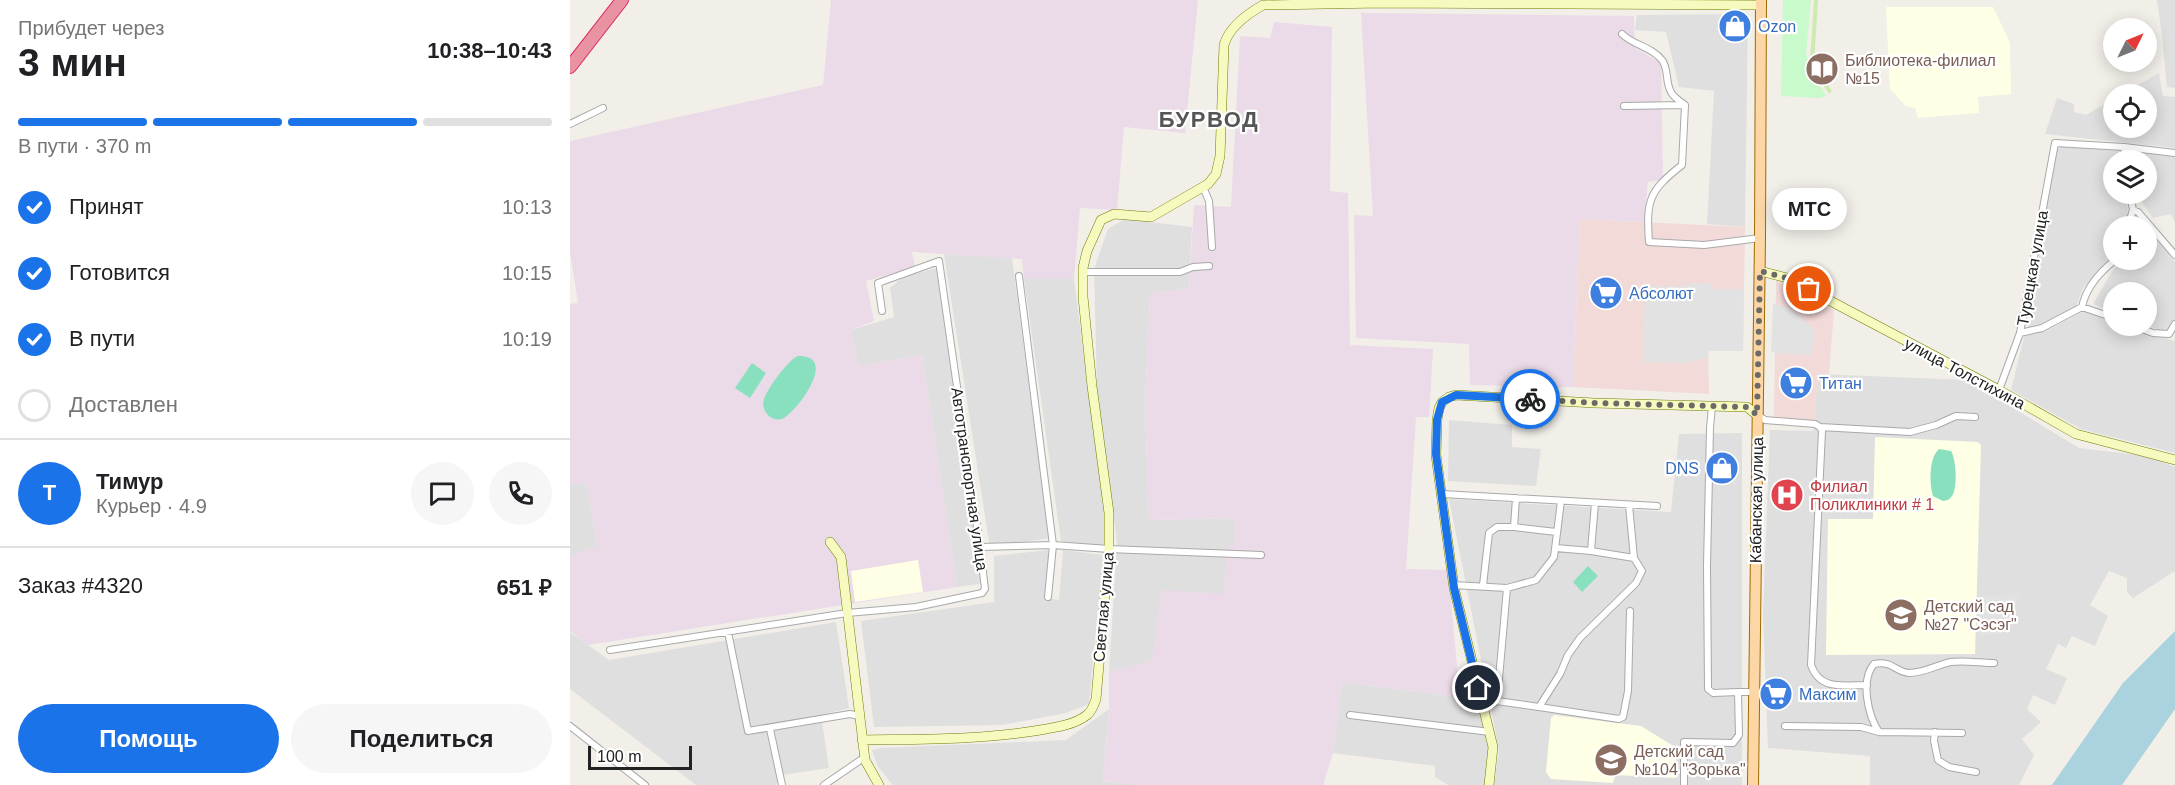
<!DOCTYPE html>
<html lang="ru">
<head>
<meta charset="utf-8">
<style>
	:root { --surface:#fff; --page:#f6f6f6; --text:#202124; --muted:#757577; --line:#e0e0e0; --accent:#1a73e8 }
	body { margin:0; font-family:Arial,sans-serif; background:var(--page); color:var(--text); height:100vh; display:flex; flex-direction:column; font-size:22px; white-space:nowrap }
	* { box-sizing:border-box; margin:0 }
	p { font-size:20px; color:var(--muted) }
	.icon { flex:none; width:33px; height:33px; fill:none; stroke:currentColor; stroke-width:2; stroke-linecap:round; stroke-linejoin:round }
	.map { position:relative; flex:1; overflow:hidden }
	.details { display:flex; flex-direction:column; background:var(--surface); width:570px }
	.details>* { flex:none }
	.needle { width:39px; rotate:47deg }
	.controls { position:absolute; left:1533px; top:18px; display:grid; gap:12px }
	.controls a { display:grid; place-items:center; width:54px; height:54px; border-radius:50%; background:var(--surface); box-shadow:0 3px 15px #0003; font-size:30px }
	.scale { position:absolute; left:18px; bottom:15px; width:104px; box-sizing:border-box; padding-left:6px; border:3px solid #222; border-top:0; font-size:16px; line-height:21px; white-space:nowrap; color:#222; -webkit-text-stroke:4px #fff; paint-order:stroke }
	.pin { position:absolute; display:grid; place-items:center; width:51px; height:51px; color:#fff; margin:-26px; border:3px solid #fff; border-radius:50%; box-shadow:0 2px 6px #0007 }
	.courier { position:absolute; display:grid; place-items:center; width:60px; height:60px; margin:-30px; border:4px solid #1a73e8; border-radius:50%; background:#fff; color:#222; box-shadow:0 2px 8px #0007 }
	.bubble { position:absolute; height:42px; border-radius:21px; background:var(--surface); box-shadow:0 3px 15px #0003; font-size:20px; font-weight:700; line-height:42px; text-align:center }
	.summary em { font-style:normal; font-weight:700 }
	.summary div { display:flex; flex-direction:column-reverse }
	.summary { display:flex; align-items:center; justify-content:space-between; height:102px; padding:0 18px }
	h1 { font-size:39px; font-weight:700; line-height:45px }
	.bar { display:grid; grid-template-columns:repeat(4,1fr); gap:9px 6px; align-content:center; height:72px; padding:0 18px }
	.bar i { height:8px; border-radius:4px; background:var(--line) }
	.bar .active { background:var(--accent) }
	.bar p { grid-column:span 4 }
	.line { display:flex; align-items:center; gap:15px; padding:0 18px; border-top:2px solid var(--line) }
	.line div { flex:1 }
	.round { display:grid; place-items:center; flex:none; width:63px; height:63px; border-radius:32px; background:var(--page) }
	ol { padding:0 18px; list-style:none }
	li { display:flex; align-items:center; gap:18px; height:66px }
	li p { margin-inline-start:auto }
	li .icon { padding:6px; border-radius:50%; background:var(--accent); color:#fff; stroke-width:4 }
	li:last-child { color:var(--muted) }
	li i { width:33px; height:33px; border:3px solid var(--line); border-radius:50% }
	.cta { display:flex; gap:12px; margin-top:auto; padding:12px 18px }
	.cta a { flex:1; height:69px; border-radius:36px; background:var(--accent); color:#fff; font-size:24px; font-weight:700; line-height:69px; text-align:center }
	.cta a+a { background:var(--page); color:var(--text) }
	main { display:flex; flex:1; min-height:0 }
	.map>svg:first-child { display:block }
</style>
</head>
<body>
<main>
<section class="details">
<div class="summary"><div><h1>3 мин</h1><p>Прибудет через</p></div><em>10:38–10:43</em></div>
<div class="bar"><i class="active"></i><i class="active"></i><i class="active"></i><i></i><p>В пути · 370 m</p></div>
<ol>
<li><svg class="icon" aria-label="check" viewBox="0 0 24 24"><path d="M5 12l5 5 9-10"/></svg>Принят<p>10:13</p></li>
<li><svg class="icon" aria-label="check" viewBox="0 0 24 24"><path d="M5 12l5 5 9-10"/></svg>Готовится<p>10:15</p></li>
<li><svg class="icon" aria-label="check" viewBox="0 0 24 24"><path d="M5 12l5 5 9-10"/></svg>В пути<p>10:19</p></li>
<li><i></i>Доставлен</li>
</ol>
<div class="line" style="height:108px"><b class="round" style="background:var(--accent);color:#fff">Т</b><div><b>Тимур</b><p>Курьер · 4.9</p></div><a class="round"><svg class="icon" aria-label="chat" viewBox="0 0 24 24"><path d="M4 5h16v11H9l-5 4z"/></svg></a><a class="round"><svg class="icon" aria-label="phone" viewBox="0 0 24 24"><path d="M5 4h4l2 5-3 2q2 4 5 5l2-3 5 2v4C11 20 4 13 5 4z"/></svg></a></div>
<div class="line" style="height:78px"><div>Заказ #4320</div><b>651 ₽</b></div>
<div class="cta"><a>Помощь</a><a>Поделиться</a></div>
</section>
<div class="map">
<svg width="1605" height="785" viewBox="0 0 1605 785">
	<rect width="100%" height="100%" fill="#f2efe9"/>
	<path fill="#e0dfdf" d="M1587,0H1605V88L1597,87L1592,36Z
		M1178,14L1175,227L1137,224L1144,91L1109,87L1096,32L1065,30L1067,15Z
		M1589,73L1593,96L1605,97V148L1475,134L1487,98L1504,104V112L1516,115L1543,99L1544,128H1576V94H1552Z
		M1494,145L1551,150L1552,160H1544V194H1556L1558,214L1555,226H1544L1543,258L1513,288L1505,309L1468,326L1458,328L1485,151Z
		M1560,150L1605,156V223L1601,214L1583,218L1573,204L1571,194H1576V160H1563Z
		M555,219L622,227L619,289L580,293L575,406L579,520L666,518L664,545H657L655,594L583,661L539,672L547,543L527,388L524,269L538,229Z
		M1576,227L1605,262V323L1596,333L1577,325L1576,292H1544L1543,312L1523,304L1541,273L1552,260H1576Z
		M374,254L442,258L479,538L420,548Z
		M367,268L413,578L409,584L387,587L352,355L288,366L281,330L324,317L320,288L333,277Z
		M454,279H504L539,550L491,541Z
		M1514,311L1543,321L1544,326H1558L1605,341V453L1511,429L1441,390L1455,333L1476,331Z
		M1248,374L1397,380L1509,448L1577,456L1605,467V571L1563,598L1557,592V578L1539,571L1520,605L1538,616L1525,646L1502,636L1496,648L1488,644L1476,669L1497,678L1485,705L1463,695L1457,709L1471,722L1452,739L1464,755L1449,785H1300V756L1198,748L1193,613L1200,430L1243,431Z
		M879,420L942,425V447L971,449L966,486L878,481Z
		M1172,433V785H924L929,750L879,499L1101,512L1109,434Z
		M17,483L27,547L0,556V485Z
		M478,550V598L489,600L493,550L533,555L519,704L496,713L432,725L304,727L291,621L424,602V556Z
		M266,622L279,708L251,715L259,768L212,775L206,785H126L0,689V632L39,660Z
		M772,682L905,699L920,747L916,785H878L865,777V766L763,753Z
		M539,709L533,781L573,785H323L308,767L302,750L311,748L496,740Z"/>
	<path fill="#f2dad9" d="M1010,219L1175,227L1173,351H1138L1139,394L1003,387Z
		M1206,280L1264,310L1259,374H1248L1244,421L1204,417Z"/>
	<path fill="#ebdbe8" d="M261,0H628L615,133L554,127L547,210L510,208L504,279H454L452,259L342,252L345,267L296,281L304,321L281,330L288,366L352,355L387,587L18,645L0,631V556L27,546L17,483L0,485V304L8,303L0,252V141L253,85Z
		M791,13L1064,16L1065,48L1091,63L1093,180L1078,182L1074,222L1010,219L1003,387L900,385L899,344L786,338L784,215L803,216Z
		M704,22L762,27L760,191L778,193L780,345L863,349L859,417H846L836,569L878,570L890,697L772,682L763,753L753,785H573L533,781L539,709V672L582,661L591,590L654,594L657,545H664L665,518L579,520L575,406L580,293L619,289L624,205L661,207L670,36L700,38Z"/>
	<path fill="#ffffe5" d="M1316,7H1423L1440,43L1441,94L1408,97L1409,113L1348,118L1345,108L1336,106L1320,89Z
		M1305,437L1408,442L1411,445L1405,654L1256,655L1258,519H1303Z
		M348,560L353,592L285,602L281,571Z
		M984,715L1071,726L1105,747L1106,778L1045,775L1043,783L981,779L976,772L981,718Z"/>
	<path fill="#cdebb0" d="M1244,0H1248L1244,65L1262,91L1259,94L1243,70L1240,61Z"/>
	<path fill="#c8facc" d="M1213,0H1241L1236,54L1241,70L1256,96L1249,98L1211,96Z"/>
	<path fill="#88e0be" d="M228,356C272,355 222,417 212,419C207,420 202,419 199,416C194,412 192,405 194,399C197,389 218,360 228,356Z
		M182,363L196,373L180,398L165,388Z
		M1369,449L1381,451C1386,458 1388,488 1382,496C1379,500 1378,500 1373,501L1363,496C1359,484 1359,457 1369,449Z
		M1018,566L1028,576L1012,592L1003,582Z"/>
	<path fill="#e2e2e2" d="M1141,283L1142,289H1174L1173,351H1139L1138,357L1116,363L1073,362L1075,286L1112,287L1115,284Z
		M1203,304L1218,307L1244,329L1242,356L1201,352Z
		M1450,595L1431,634L1409,635V596Z"/>
	<path fill="#aad3df" d="M1605,631V709L1552,785H1482L1553,683Z"/>
	<g fill="none" stroke-linecap="round" stroke-linejoin="round">
		<g stroke="#a9a9a9" stroke-width="8">
			<path id="street" d="M1052,34C1063,45 1082,47 1092,60C1099,69 1095,82 1101,92C1103,97 1111,102 1115,105L1112,165C1079,191 1076,200 1079,242L1134,245L1190,238
				M1054,106L1114,105
				M0,124L33,108
				M1554,147L1556,160
				M633,187L639,201L642,247
				M1563,210L1568,212L1605,255
				M1558,226L1563,210L1560,194
				M513,272H610L623,267L639,266
				M449,276L483,545L478,597
				M1512,307L1544,318
				M1564,326L1583,333L1599,334L1605,324
				M1450,333L1472,328L1512,307C1516,287 1530,272 1545,260
				M1429,390L1450,333L1485,143L1554,147L1605,153
				M1142,406L1140,428L1137,566L1138,689L1143,693L1168,692
				M1188,415L1195,420L1245,424L1250,427L1252,431L1241,665C1250,691 1274,685 1297,685
				M1250,427L1340,432L1366,425L1386,416L1405,417
				M872,494L1087,506
				M946,498L944,527L986,532
				M410,547L483,545L539,549L691,555
				M986,548L1021,551L1064,558
				M1021,551L1025,503
				M883,585L937,588
				M913,585L919,533L927,527H944
				M158,632L178,731L280,714L289,716
				M40,650L277,613L346,607L412,593L415,589L410,547L369,261L308,283L312,311
				M927,701L969,707L990,674L998,655L1010,638L1066,583L1072,571L1064,558L1059,505
				M969,707L1049,719L1053,717L1058,691L1060,611
				M913,709L927,701L937,588L966,580L984,557L991,501
				M780,715L920,732
				M0,726L75,785
				M1215,726L1291,727L1309,732L1392,733
				M200,729L212,785
				M1309,732C1298,716 1290,680 1304,664C1322,660 1325,672 1339,673C1355,673 1366,665 1381,662C1395,660 1410,663 1424,663
				M1365,732L1364,741L1368,760L1379,767L1406,772
				M254,785L295,757
				M1114,785V742L1163,743L1169,735L1168,692H1184"/>
		</g>
		<g stroke="#707d05" stroke-width="10">
			<path id="secondary" d="M1190,271L1217,278L1429,390L1506,434L1605,460
				M260,542L271,557L295,760L309,785
				M292,740C350,739 406,740 464,731C481,728 503,726 517,715C522,711 524,705 526,699L539,549V513L522,386L513,297V268L517,251L531,220L544,214L581,217L638,184L646,174L650,156L654,45C659,27 677,14 693,5L810,3L1191,5
				M919,785L923,747L884,588L866,455L867,420L869,408L872,402L879,397L886,395L1024,403L1177,407L1187,415"/>
		</g>
		<g stroke="#a06b00" stroke-width="12">
			<path id="primary" d="M1183,785L1190,238L1191,0"/>
		</g>
		<g stroke="#dc2a67" stroke-width="14">
			<path id="highway" d="M0,67L52,0"/>
		</g>
		<use href="#street" stroke="#fff" stroke-width="6"/>
		<use href="#secondary" stroke="#f7fabf" stroke-width="9"/>
		<use href="#primary" stroke="#fcd6a4" stroke-width="10"/>
		<use href="#highway" stroke="#e892a2" stroke-width="12"/>
	</g>
	<g fill="none" stroke-linecap="round" stroke-linejoin="round">
		<path stroke="#6b6a68" stroke-width="6" stroke-dasharray="0 10.8" d="M960,399L1024,403L1177,407L1187,415L1190,271L1217,278L1239,289"/>
		<path stroke="#1a73e8" stroke-width="8" d="M908,688L884,588L866,454L867,420L872,402L886,395L960,399"/>
	</g>
	<defs>
		<g id="shop-disc" transform="scale(1.725)"><circle r="9.5" fill="#3f7fe0" stroke="#fff"/><path d="M-5-2.5h2.3a2.7 3.5 0 0 1 5.4 0H5L5.5 6h-11ZM-1.5-2.5h3a1.5 2.3 0 0 0-3 0Z" fill="#fff"/></g>
		<g id="library-disc" transform="scale(1.725)"><circle r="9.5" fill="#8d6e63" stroke="#fff"/><path d="M-6-4Q-3-5.5-.7-3.5V5Q-3 3-6 4ZM6-4Q3-5.5 .7-3.5V5Q3 3 6 4Z" fill="#fff"/></g>
		<g id="supermarket-disc" transform="scale(1.725)"><circle r="9.5" fill="#3f7fe0" stroke="#fff"/><path d="M-6-5.5h2.5l.6 2H6L4.5 2H-2.5L-4.4-4H-6ZM-1.5 3.2a1.3 1.3 0 1 0 .1 0ZM3 3.2a1.3 1.3 0 1 0 .1 0Z" fill="#fff"/></g>
		<g id="hospital-disc" transform="scale(1.725)"><circle r="9.5" fill="#e0444e" stroke="#fff"/><path d="M-5-5h3v3.5h4V-5h3V5h-3V1.5h-4V5h-3Z" fill="#fff"/></g>
		<g id="school-disc" transform="scale(1.725)"><circle r="9.5" fill="#8d6e63" stroke="#fff"/><path d="M0-5L7-2L0 1L-7-2ZM-4 1L0 2.5L4 1V4Q0 6-4 4Z" fill="#fff"/></g>
	</defs>
	<g fill-rule="evenodd">
		<use href="#shop-disc" x="1165" y="26"/>
		<use href="#library-disc" x="1252" y="69"/>
		<use href="#supermarket-disc" x="1036" y="293"/>
		<use href="#supermarket-disc" x="1226" y="383"/>
		<use href="#shop-disc" x="1152" y="468"/>
		<use href="#hospital-disc" x="1217" y="495"/>
		<use href="#school-disc" x="1331" y="615"/>
		<use href="#supermarket-disc" x="1206" y="694"/>
		<use href="#school-disc" x="1041" y="760"/>
	</g>
	<g text-anchor="middle" stroke-width="4.5" stroke-linejoin="round" paint-order="stroke">
		<g font-size="16" fill="#366cbe" stroke="#fff" text-anchor="start">
			<text x="1188" y="32">Ozon</text>
			<text x="1059" y="299">Абсолют</text>
			<text x="1249" y="389">Титан</text>
			<text x="1129" y="474" text-anchor="end">DNS</text>
			<text x="1229" y="700">Максим</text>
		</g>
		<g font-size="16" fill="#785e54" stroke="#fff" text-anchor="start">
			<text x="1275" y="66">Библиотека-филиал<tspan x="1275" dy="18">№15</tspan></text>
			<text x="1354" y="612">Детский сад<tspan x="1354" dy="18">№27 "Сэсэг"</tspan></text>
			<text x="1064" y="757">Детский сад<tspan x="1064" dy="18">№104 "Зорька"</tspan></text>
		</g>
		<g font-size="16" fill="#222" stroke="#fff">
			<text transform="translate(1462 268) rotate(-80)" y="6">Турецкая улица</text>
			<text transform="translate(1395 373) rotate(28)" y="6">улица Толстихина</text>
			<text transform="translate(400 479) rotate(82)" y="6">Автотранспортная улица</text>
			<text transform="translate(1186 500) rotate(-89)" y="6">Кабанская улица</text>
			<text transform="translate(533 607) rotate(-85)" y="6">Светлая улица</text>
		</g>
		<g font-size="16" fill="#be3a42" stroke="#fff" text-anchor="start">
			<text x="1240" y="492">Филиал<tspan x="1240" dy="18">Поликлиники # 1</tspan></text>
		</g>
		<g font-size="22" font-weight="bold" letter-spacing="1.5" fill="#555" stroke="#fff">
			<text x="639" y="127">БУРВОД</text>
		</g>
	</g>
</svg>
<div class="controls">
<a><svg class="needle" viewBox="-14 -14 28 28"><path d="M0-13l5 13h-10z" fill="#e53935"/><path d="M0 13l5-13h-10z" fill="#757577"/></svg></a>
<a><svg class="icon" aria-label="locate" viewBox="0 0 24 24"><circle cx="12" cy="12" r="6"/><path d="M12 2v4M12 18v4M2 12h4M18 12h4"/></svg></a>
<a><svg class="icon" aria-label="layers" viewBox="0 0 24 24"><path d="M12 4l9 5-9 5-9-5zM3 14l9 5 9-5"/></svg></a>
<a>+</a>
<a>−</a>
</div>
<div class="scale">100 m</div>
<div class="pin" style="left:1239px;top:289px;background:#ea580c"><svg class="icon" aria-label="bag" viewBox="0 0 24 24"><path d="M5 8h14l-1 12H6zM9 8a3 3 0 0 1 6 0"/></svg></div>
<div class="pin" style="left:908px;top:688px;background:#1f2937"><svg class="icon" aria-label="home" viewBox="0 0 24 24"><path d="M3 11l9-7 9 7M6 9v11h12V9"/></svg></div>
<div class="courier" style="left:960px;top:399px"><svg class="icon" aria-label="bike" viewBox="0 0 24 24"><circle cx="6" cy="16" r="4"/><circle cx="18" cy="16" r="4"/><path d="M6 16l4-8h5l3 8M10 8l3 8H6M13 5h3"/></svg></div>
<div class="bubble" style="left:1202px;top:188px;width:75px">МТС</div>
</div>
</main>
</body>
</html>
